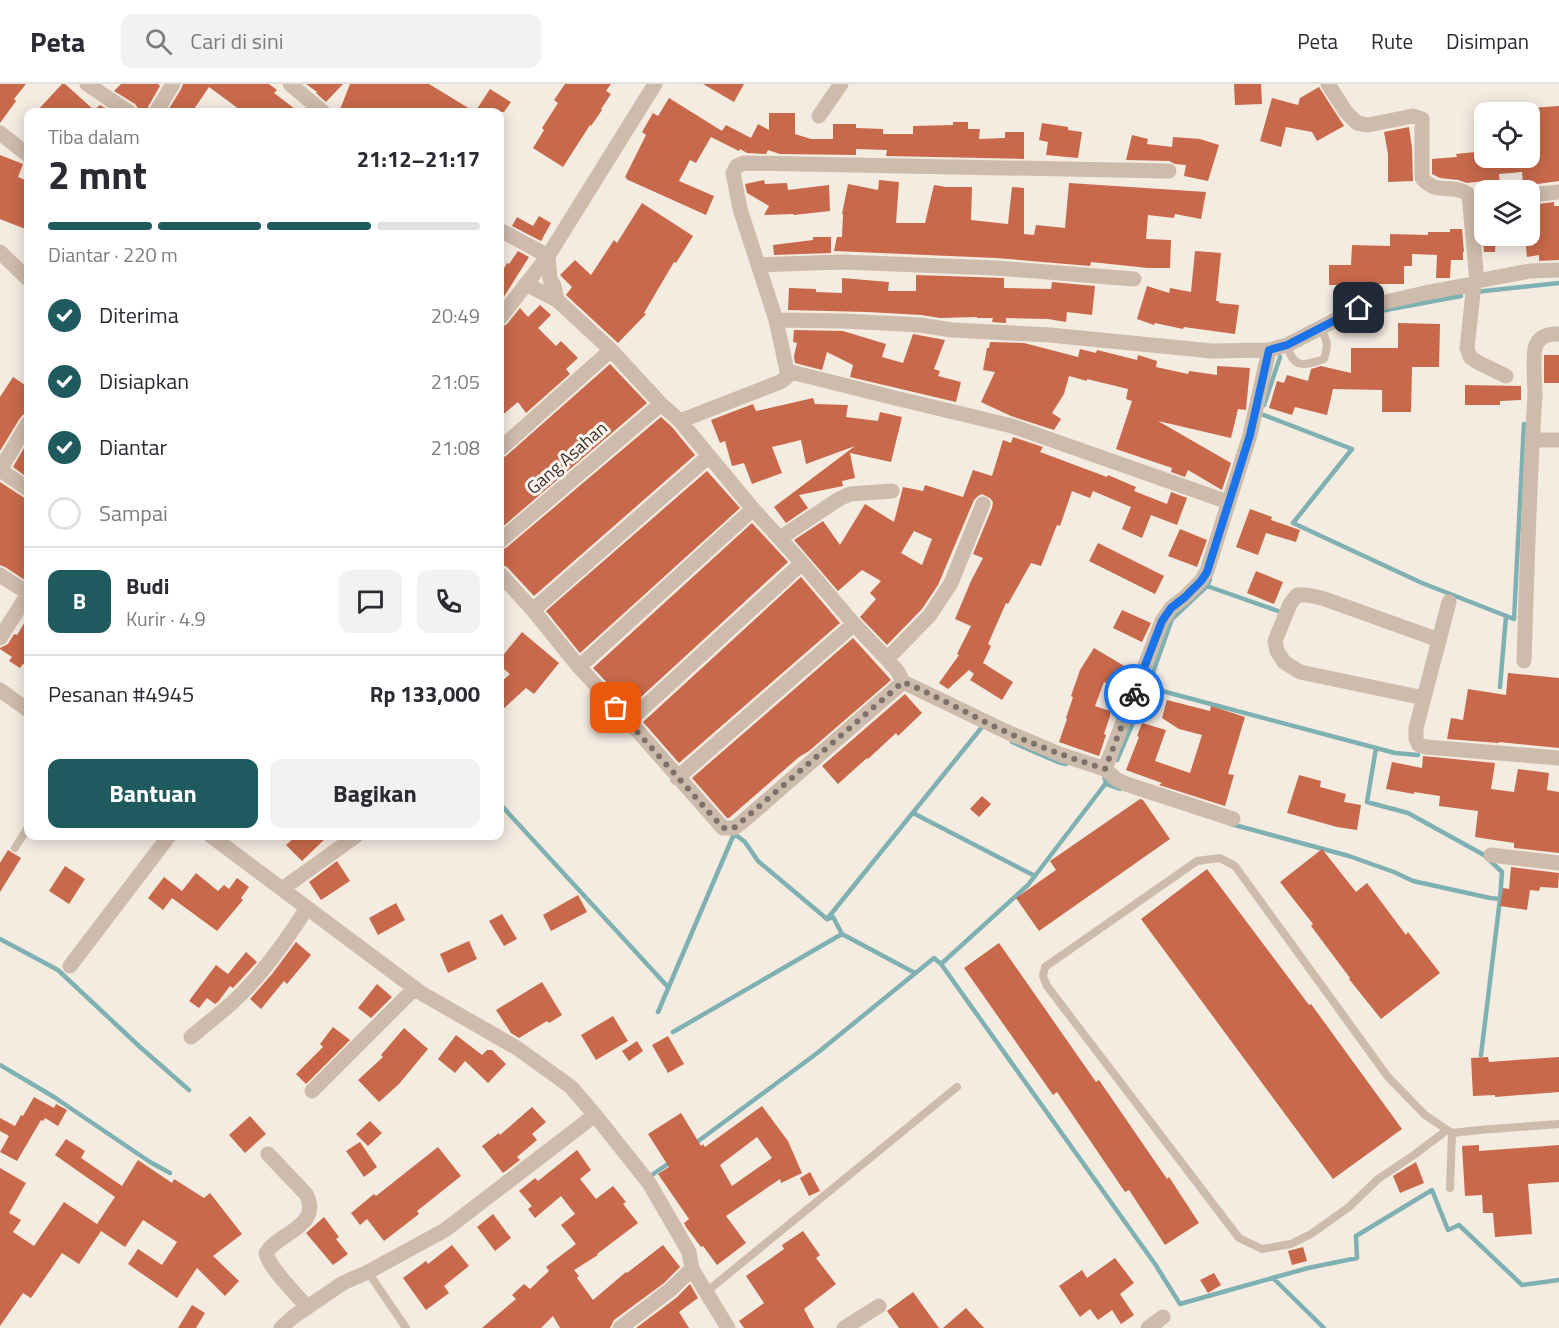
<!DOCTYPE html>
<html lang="id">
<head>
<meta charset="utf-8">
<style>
	:root { --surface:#fff; --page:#f2f2f3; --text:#2b2b33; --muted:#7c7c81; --line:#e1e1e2; --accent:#1f5a5e }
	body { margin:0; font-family:"Titillium Web",sans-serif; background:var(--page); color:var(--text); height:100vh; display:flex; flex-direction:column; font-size:22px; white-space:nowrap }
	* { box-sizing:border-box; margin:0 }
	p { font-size:20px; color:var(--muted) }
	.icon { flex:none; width:33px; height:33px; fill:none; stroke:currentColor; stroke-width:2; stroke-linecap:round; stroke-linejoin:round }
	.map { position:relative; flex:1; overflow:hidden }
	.details { position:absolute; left:24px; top:24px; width:480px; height:732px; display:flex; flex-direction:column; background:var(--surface); border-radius:12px; box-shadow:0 3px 15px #0003 }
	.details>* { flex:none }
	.controls { position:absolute; left:1474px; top:18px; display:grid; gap:12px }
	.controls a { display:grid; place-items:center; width:66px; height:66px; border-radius:12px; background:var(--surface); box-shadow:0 3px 15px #0003; font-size:30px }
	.pin { position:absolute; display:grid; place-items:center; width:51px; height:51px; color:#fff; margin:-26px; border-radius:12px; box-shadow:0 3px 9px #0006 }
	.courier { position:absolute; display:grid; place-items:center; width:60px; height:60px; margin:-30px; border:4px solid #1a73e8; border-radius:50%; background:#fff; color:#222; box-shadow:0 2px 8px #0007 }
	.head em { font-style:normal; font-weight:700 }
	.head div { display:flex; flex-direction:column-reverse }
	.head { display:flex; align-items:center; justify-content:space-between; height:102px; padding:0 24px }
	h1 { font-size:39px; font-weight:700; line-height:45px }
	.bar { display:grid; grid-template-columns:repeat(4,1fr); gap:9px 6px; align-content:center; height:72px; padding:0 24px }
	.bar i { height:8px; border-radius:4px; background:var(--line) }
	.bar .selected { background:var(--accent) }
	.bar p { grid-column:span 4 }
	.line { display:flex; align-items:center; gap:15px; padding:0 24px; border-top:2px solid var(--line) }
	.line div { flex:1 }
	.round { display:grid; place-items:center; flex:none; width:63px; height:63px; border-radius:12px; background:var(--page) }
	ol { padding:0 24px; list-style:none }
	li { display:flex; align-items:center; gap:18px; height:66px }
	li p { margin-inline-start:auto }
	li .icon { padding:6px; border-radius:50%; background:var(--accent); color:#fff; stroke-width:4 }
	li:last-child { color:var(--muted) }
	li i { width:33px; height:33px; border:3px solid var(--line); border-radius:50% }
	.cta { display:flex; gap:12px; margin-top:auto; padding:12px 24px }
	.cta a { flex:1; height:69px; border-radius:12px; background:var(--accent); color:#fff; font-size:24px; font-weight:700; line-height:69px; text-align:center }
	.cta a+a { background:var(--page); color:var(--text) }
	header { display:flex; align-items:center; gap:36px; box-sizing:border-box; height:84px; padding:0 30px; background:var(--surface); border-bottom:2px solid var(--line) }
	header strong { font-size:28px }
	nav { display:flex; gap:33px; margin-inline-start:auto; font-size:21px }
	.search { width:420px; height:54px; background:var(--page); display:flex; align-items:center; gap:15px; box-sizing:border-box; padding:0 21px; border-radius:12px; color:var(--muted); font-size:22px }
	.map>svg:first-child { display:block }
</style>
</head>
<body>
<header>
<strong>Peta</strong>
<div class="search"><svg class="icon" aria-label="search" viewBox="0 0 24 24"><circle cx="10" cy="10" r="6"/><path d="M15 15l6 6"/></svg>Cari di sini</div>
<nav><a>Peta</a><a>Rute</a><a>Disimpan</a></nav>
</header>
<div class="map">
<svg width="1559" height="1244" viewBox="0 0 1559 1244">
	<rect width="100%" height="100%" fill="#f4ebe1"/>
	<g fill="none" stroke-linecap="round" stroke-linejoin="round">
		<path stroke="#7fb0b2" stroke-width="4.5" d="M1475,208L1559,199
			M1375,228L1461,212
			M1264,321L1280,273
			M1261,330L1352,365L1293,439L1422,499L1514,535L1524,340
			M1207,502L1278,527
			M1500,603L1506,532
			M1140,621L1162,607L1395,669L1418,671
			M1012,658L1058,678L1066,680
			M1376,664L1367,718L1408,729L1484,771L1502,788L1500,815
			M1117,676L1146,608L1172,535L1207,502L1210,495
			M1104,691L1106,700L1120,705
			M500,720L668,903
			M913,729L1035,792
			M1231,740L1349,772L1394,788L1413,797L1490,814L1500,815L1481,971
			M732,748L745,758L758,777L827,835L833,833L842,850L915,889
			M827,835L982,643
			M0,855L58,886L140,963L189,1006
			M941,880L1155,1180L1180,1220L1308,1184L1357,1174L1356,1152L1432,1106L1448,1146L1459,1141L1522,1201L1559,1196
			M658,928L734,750
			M673,948L842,850
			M0,981L54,1013L150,1078L170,1089
			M693,1061L816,970L934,874L941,880L1028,801L1106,699
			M649,1093L672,1077
			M1273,1194L1324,1244"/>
	</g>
	<path fill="#c8694b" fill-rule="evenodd" d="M0,0H26L14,15L16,17L0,39Z
		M62,0H65L94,26L100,21L112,28H36Z
		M121,0H158L160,2L148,23L146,28H139L138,24L135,20L114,7Z
		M183,0H269L277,6L274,9L299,28L303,24L309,28H243L209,3L192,28H167L181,5Z
		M306,0H343L326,18L316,9L317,8Z
		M350,0H429L475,28L490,5L511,18L504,28H339Z
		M565,0H611L606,7L611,10L601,25L602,26L591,42L590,41L563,83L533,64L544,46L542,44L558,19L554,16Z
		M703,0H744L734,18Z
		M1234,0H1261L1262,20L1235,21Z
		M1319,3L1344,42L1317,57L1312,48L1286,43L1281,63L1260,57L1272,14L1298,21L1300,14Z
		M669,14L722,47L726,41L751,54L758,40L769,46V29H795V50L811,55H833V40H856V44L883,45V50H913V42L953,41V38H968V45H980L979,55L1005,54V48H1024V75L886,72L887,66L856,65V71L780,70L768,66L766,70L747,69L740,65L739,67L711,53L696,79L690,76L679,97L714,112L706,131L626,95L627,94L625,93L646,51L642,48L653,29L658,32Z
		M1559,22V97L1530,101V99L1523,100L1522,88L1499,90L1500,103L1485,104L1484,97L1467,99L1458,96L1440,94L1432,90V75L1457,73L1456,70L1485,67V74H1502V76L1530,74V24Z
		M1042,39L1068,43V46L1082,48L1078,74L1046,71L1048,58L1039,56Z
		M1409,43L1412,64L1413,97L1388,98V70L1384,48Z
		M1132,51L1148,55L1147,60L1172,63L1173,53L1200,55L1219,61L1208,97L1184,92L1186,81L1175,80L1169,77L1126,76Z
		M0,71L23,80L18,93L28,97V146L0,135Z
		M764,96L765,100L787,99L788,106L829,101L830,127L794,131L793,130L764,131L769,122L747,109L745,100Z
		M879,96L899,98L896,139H925L934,101L946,103H972L971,136L1008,140L1012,103L1024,104V150L1034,151L1036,141L1065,144L1069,99L1206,108L1201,135L1175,130L1174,134L1148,131L1146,155L1171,156L1170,184H1148L1091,178L1090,182L996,174L834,167L837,153H842L843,130H842L848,100L878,106Z
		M1554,118V122H1559V176L1539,177V171L1527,173L1525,152H1530V121Z
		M642,119L693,152L676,179L674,178L644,229L646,230L618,259L566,211L572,203L560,191L575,176L591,191L614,156L617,159Z
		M539,132L551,139L541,157L512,142L517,133L533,142Z
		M1450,145H1462L1464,168H1463V176H1451L1450,194H1436L1437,171L1412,170V182H1404V200H1378V204H1347V201H1329V181H1351L1352,161L1390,162V150L1428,151V148H1450Z
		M1482,146H1485V152H1496L1495,168H1484Z
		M813,153H831V169L774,171L773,161L813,156Z
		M518,167L529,173L500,219V191L507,179L509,180Z
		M1195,167L1221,169L1216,217H1219V219L1239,221L1235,250L1184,243L1183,245L1155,239L1154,241L1137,235L1147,202L1169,209L1170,204L1191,208Z
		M916,191L1004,194V204L1051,205L1052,198L1095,202L1092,231L1067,228L1066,238L1048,235L1006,234V239L992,238L993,234H977V233L940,234L921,231L868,228L788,226L789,204L816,205V208L842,209V194L889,198L888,207H916Z
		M540,221L551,231L538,244L556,262L561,257L578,274L566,285L570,290L526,329L518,318L500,333V244L507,240L520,224L528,233Z
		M1398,239L1440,240L1439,283H1412L1411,328H1382V306L1333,305L1327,331L1295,323L1292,331L1269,324L1277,297L1284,299L1287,291L1308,297L1311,285L1321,282L1351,289V264H1398Z
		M794,246L843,247L886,260L882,273L903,279L913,250L945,256L934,285L940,287L938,292L961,298L956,318L850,293L853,281L827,268L822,286L795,279L794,272L797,259L793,258Z
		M990,258L1024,259L1078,273L1080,265L1096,269L1097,266L1137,276L1138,271L1157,277L1156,283L1188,290L1189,287L1217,291V282L1250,284L1246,326L1238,325L1231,354L1158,337L1231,379L1222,406L1188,386L1185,393L1171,388L1172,384L1116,365L1132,317L1126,315L1128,305L1087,295V297L1069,292L1064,310L1052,329L1061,335L1054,346L1011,332L981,318L995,288L983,286L987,264H989Z
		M1544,271H1559V299H1544Z
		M610,280L647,319L500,445V374L506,372Z
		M13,293L28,303V329L24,330L20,334L0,367V313Z
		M1465,301L1521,302V316L1500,317V321H1465Z
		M813,314L815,320L848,321L846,333L878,337L880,328L902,333L891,378L850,369L855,394L842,397L843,402L799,411L808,424L786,439L774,423L855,362L806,380L801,356L772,363L782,389L752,400L744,379L732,382L725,357L720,359L711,336L753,320L756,327Z
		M661,333L672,343L695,371L534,512L507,483L500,480V466L506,464Z
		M1013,353L1043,363L1040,368L1107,393L1108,391L1136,403L1134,407L1167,420L1171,408L1187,414L1177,441L1151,431L1142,454L1122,445L1131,423L1093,407L1090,414L1072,407L1060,442L1057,441L1041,482L1031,479L1008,520L1006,519L988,560L991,562L983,579L1013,598L1002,616L970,596L974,590L969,586L948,605L939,599L959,571L957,570L971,542L955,535L971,497L983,474L973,470L992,424L993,418L990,414L982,410L978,412L974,416L938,501L922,525L887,561L860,533L876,515L870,509L881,497L862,486L838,507L794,456L823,437L840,461L865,420L894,438L903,403L923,407L925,401L963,413L973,386L992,392L1003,356L1011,359ZM914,447L932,455L922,481L901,469Z
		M28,357V394L13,383Z
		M707,387L740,424L580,569L546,527Z
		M0,398L23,413L28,415V498L5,483L0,481Z
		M1250,425L1272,433L1271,436L1300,446L1296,458L1266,449L1258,471L1236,463Z
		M752,439L788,478L630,623L593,584Z
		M1180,445L1207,456L1197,483L1168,472Z
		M1098,459L1164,492L1155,510L1089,477Z
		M1256,487L1283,498L1274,520L1247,509Z
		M801,493L840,539L679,679L643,638Z
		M1122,526L1151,539L1142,558L1113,544Z
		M28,533V583L23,580L20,584L9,577L12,573L0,565V564L8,560L14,550L17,551Z
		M522,548L559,579L534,610L526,604L500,628V599L510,590L500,582V575Z
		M853,554L891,596L809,667L799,673L729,734H727L692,694Z
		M1094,564L1126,583L1113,604L1104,598L1095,622L1110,627V632L1104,650L1106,651L1099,672L1059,658L1067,635L1066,634L1073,613L1071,612L1080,586Z
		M1508,589L1559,594V664L1499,658V659L1447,655L1451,634L1463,636L1468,605L1506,611Z
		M905,610L922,629L898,652L896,649L868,675L867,674L838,700L822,682Z
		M1167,616L1210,627L1211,622L1245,633L1228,690L1234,691L1225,722L1159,701L1162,699L1126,686L1139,653L1137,652L1142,639L1166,646L1155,677L1190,689L1202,651L1179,645L1162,634Z
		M1423,672L1495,679L1491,705L1514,708L1518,685L1549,689L1547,706L1559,708V769L1514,764V759L1475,753L1478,727L1439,722L1440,712L1414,708V710L1386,705L1392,678L1422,684Z
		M1299,691L1321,697L1320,703L1346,710L1344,718L1361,721L1357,746L1337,743L1287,729Z
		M982,712L991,720L979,733L970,725Z
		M1140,715L1143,716L1170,755L1039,847L1016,814L1056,786L1050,777Z
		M296,752H328L302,777L286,761Z
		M1322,765L1356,808L1367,799L1406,851L1408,848L1440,889L1381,935L1349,895L1350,894L1311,842L1313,840L1280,798Z
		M8,766L21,774L0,808V779Z
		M337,777L350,797L321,816L309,798Z
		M65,782L85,795L69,820L49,807Z
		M1511,783L1559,789L1558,804L1540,803L1539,807L1530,806L1527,826L1500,822L1503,804L1509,805Z
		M1207,785L1309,921L1311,920L1402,1045L1333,1095L1141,835Z
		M196,789L218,807L224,801L229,805L237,794L249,803L241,814L243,816L217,847L172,814L163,826L148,814L164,793L182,807Z
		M578,811L587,828L551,847L543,831Z
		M396,819L405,836L378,851L369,834Z
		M502,830L517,855L504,862L489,837Z
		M469,857L477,875L448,889L440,870Z
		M296,858L311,871L287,900L284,897L261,925L250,915L272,890Z
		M999,859L1096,998L1099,996L1167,1095L1169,1093L1199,1139L1165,1161L1129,1106L1125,1108L1057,1008L1053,1011L964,884Z
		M246,868L257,878L233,904L230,902L218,918L215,920L207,914L199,924L189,917L216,881L228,890Z
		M542,898L562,931L549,939L547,937L519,954L511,949L496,926Z
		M377,900L392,913L371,934L358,924Z
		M613,932L628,957L596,976L581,951Z
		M333,943L350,956L306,1000L296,990L323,963L320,960Z
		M404,944L428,965L399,1000L379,1018L358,996L383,973L381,971Z
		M456,951L482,971L487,966H492L506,980L488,999L465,977L455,989L438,975Z
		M668,952L684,980L668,989L652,961Z
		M637,957L643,967L629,977L622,967Z
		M1488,973L1489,978L1559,973V1008L1495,1013V1011L1473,1012L1471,974Z
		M34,1013L54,1024L56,1020L67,1026L58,1042L45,1034L43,1037L41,1036L17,1077L0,1068L9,1052L0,1047V1034L15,1042L21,1031L23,1032Z
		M762,1022L788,1057L802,1089L781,1099L780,1095L726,1132L746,1159L717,1181L703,1162L701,1163L686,1143L684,1139L689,1135L658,1090L669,1083L648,1050L681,1029L701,1062L703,1060L705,1063ZM757,1053L772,1074L732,1102L720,1081Z
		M532,1023L546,1038L532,1050L537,1056L517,1073L520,1076L503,1089L482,1062L499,1049L500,1051Z
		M250,1032L266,1050L245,1069L229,1051Z
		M370,1037L382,1049L368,1062L356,1050Z
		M66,1055L85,1067L81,1074L122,1102L138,1076L172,1099L174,1095L204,1114L210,1109L242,1150L213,1172L239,1197L225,1212L197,1184L177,1214L128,1180L138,1165L162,1181L177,1158L143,1136L125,1163L101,1147L79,1180L62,1169L31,1214L23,1209L0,1242V1084L26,1099L9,1129L21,1136L13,1148L34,1162L64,1118L97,1140L115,1113L55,1071Z
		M360,1058L377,1083L364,1093L346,1067Z
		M1479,1061V1067L1559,1061V1098L1528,1100L1532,1150L1495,1153L1493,1129H1483L1482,1111L1465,1112L1462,1062Z
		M438,1063L461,1092L417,1127L419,1130L384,1157L367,1135L360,1141L351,1129L374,1110L376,1112Z
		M577,1066L591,1086L580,1095L596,1115L613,1102L626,1118L623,1120L638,1139L597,1170L598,1171L574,1186L579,1192L577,1194L593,1216L626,1188L627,1189L663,1161L680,1183L664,1199L614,1236L610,1244H560L553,1232L541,1244H482L516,1215L512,1211L524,1200L530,1205L549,1187L546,1183L576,1160L561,1141L575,1130L561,1112L535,1134L528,1125L532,1122L519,1107L535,1094L538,1097Z
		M1416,1078L1424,1099L1400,1109L1393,1092Z
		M810,1088L820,1107L809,1112L800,1094Z
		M493,1130L511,1154L495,1167L477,1143Z
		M324,1133L339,1153L336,1155L348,1170L333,1181L306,1149Z
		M803,1147L820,1171L816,1174L836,1200L804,1225L814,1244H744L739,1237L764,1219L746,1192L784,1165L782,1161Z
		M452,1161L469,1182L444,1202L449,1209L426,1226L403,1194L426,1177L428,1180Z
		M1303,1163L1307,1177L1292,1181L1288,1167Z
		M1115,1174L1134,1199L1120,1210L1134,1231L1121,1240L1112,1226L1098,1236L1090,1225L1080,1233L1059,1202L1082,1186L1087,1194Z
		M1214,1189L1221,1201L1208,1209L1200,1196Z
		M690,1200L698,1214L679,1228L689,1244H636L676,1214Z
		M913,1208L939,1244H899L887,1227Z
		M192,1221L205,1229L196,1244H178Z
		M966,1224L984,1244H943Z"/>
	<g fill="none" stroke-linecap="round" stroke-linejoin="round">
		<path stroke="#cdbbac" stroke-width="8" d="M1287,261C1293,285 1304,282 1324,275C1329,260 1327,256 1320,243
			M15,764L28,743
			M1447,1046L1414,1071L1378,1095L1349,1123L1311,1150L1291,1160L1262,1165L1239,1154L1047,902L1043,892L1045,883L1197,777L1220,774L1235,782L1388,993L1425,1031L1452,1049
			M1450,1104L1452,1049L1479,1046L1559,1040
			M368,1188L406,1244
			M705,1209L957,1003"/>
		<path stroke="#cdbbac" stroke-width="15" d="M87,0L129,28
			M290,0L323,28
			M655,0L548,172L550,195L554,202L557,216L611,266L661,320L680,337L753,425L802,479L854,540L887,575L898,588L903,598L1005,647L1059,670L1105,685
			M1328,0L1346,28L1357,39L1368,41L1413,32L1422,35V94C1436,112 1452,98 1469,111L1477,197
			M156,28L173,0
			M819,32L841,0
			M0,49L28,71
			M1530,111L1559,108
			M500,146L548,172L500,234
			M0,168L28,195
			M758,181L842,178L996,184L1134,195
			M526,200L557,216
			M1474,200L1467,264L1470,273L1479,279L1506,292
			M776,236L844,237L920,241L952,246L1050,251L1212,267L1269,266L1287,261L1359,224L1425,209L1474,200L1477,197L1530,187L1559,186
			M787,287L891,313L1012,342L1228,418
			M680,337L780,298L786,294L787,287L776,236L740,125L733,89L737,82L744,79L1169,87
			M1532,356H1559
			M500,365L611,266
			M0,386L28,339
			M0,386L28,405
			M780,454L839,415L850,410L892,407
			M500,457L661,320
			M500,490L533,526L579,583L629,637L723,744H734L741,739L903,598
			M0,491L28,509
			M1449,518L1416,644V655L1419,661L1426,663L1559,674
			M533,526L709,372
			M0,554L28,510
			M887,575L930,531L951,499L983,420
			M1524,577C1527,488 1529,400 1535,311C1535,300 1532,270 1536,261C1541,251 1549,250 1559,250
			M579,583L753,425
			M0,606L28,626
			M1424,614L1300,588L1284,578L1277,567L1275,557L1290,520L1297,511H1307L1322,514L1439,556
			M629,637L802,479
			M677,694L854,540
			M1233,735L1126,700L1116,695L1105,685L1162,537L1171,524L1185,513L1201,497L1207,487L1250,351L1269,266
			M211,752L421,909L517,964L571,1003L595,1031L649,1099L689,1168L692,1185L728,1244
			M1491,771L1559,779
			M282,805L356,752
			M70,882L169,752
			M191,953C205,941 221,929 234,917C263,890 286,857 307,824
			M312,1007L415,904
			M268,1070L306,1110C323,1142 278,1149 266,1169C269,1184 296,1210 307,1223
			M281,1244L293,1233L343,1199L368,1188L445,1146L595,1031
			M620,1244L670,1206L692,1185
			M844,1244L879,1222
			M1148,1244L1163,1233"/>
	</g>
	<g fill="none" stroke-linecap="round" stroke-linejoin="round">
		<path stroke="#7c716b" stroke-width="6" stroke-dasharray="0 10.8" d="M616,624L723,744H734L903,598C937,612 970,631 1004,647C1037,662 1070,674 1105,685L1134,610"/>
		<path stroke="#1a73e8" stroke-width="8" d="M1134,610L1162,537L1171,524L1185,513L1201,497L1207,488L1250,351L1269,266L1287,261L1359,224"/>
	</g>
	<g text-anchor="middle" stroke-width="6" stroke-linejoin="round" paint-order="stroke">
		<g font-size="18" fill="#3b302b" stroke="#fbf5ee">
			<text transform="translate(567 374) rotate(-41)" y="6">Gang Asahan</text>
		</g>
	</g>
</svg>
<div class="controls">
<a><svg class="icon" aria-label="locate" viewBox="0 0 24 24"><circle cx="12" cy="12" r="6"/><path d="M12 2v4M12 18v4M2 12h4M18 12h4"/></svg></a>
<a><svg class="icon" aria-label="layers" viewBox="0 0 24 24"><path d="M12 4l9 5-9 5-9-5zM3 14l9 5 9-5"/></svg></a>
</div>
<div class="pin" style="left:616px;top:624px;background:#ea580c"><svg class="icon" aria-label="bag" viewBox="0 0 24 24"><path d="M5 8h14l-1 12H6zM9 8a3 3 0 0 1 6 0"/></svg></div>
<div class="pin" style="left:1359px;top:224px;background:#1f2937"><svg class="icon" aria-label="home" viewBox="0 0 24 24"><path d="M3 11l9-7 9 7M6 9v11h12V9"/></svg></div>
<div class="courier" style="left:1134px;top:610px"><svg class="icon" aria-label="bike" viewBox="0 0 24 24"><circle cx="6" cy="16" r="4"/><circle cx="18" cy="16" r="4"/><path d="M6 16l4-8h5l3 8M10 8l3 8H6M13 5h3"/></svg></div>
<section class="details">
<div class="head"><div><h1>2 mnt</h1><p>Tiba dalam</p></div><em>21:12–21:17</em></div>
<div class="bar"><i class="selected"></i><i class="selected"></i><i class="selected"></i><i></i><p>Diantar · 220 m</p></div>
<ol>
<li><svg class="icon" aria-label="check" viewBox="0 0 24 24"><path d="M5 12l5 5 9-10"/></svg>Diterima<p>20:49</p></li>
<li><svg class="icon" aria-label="check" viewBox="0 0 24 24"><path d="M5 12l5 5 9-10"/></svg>Disiapkan<p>21:05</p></li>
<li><svg class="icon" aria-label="check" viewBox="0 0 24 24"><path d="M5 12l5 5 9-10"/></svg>Diantar<p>21:08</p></li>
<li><i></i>Sampai</li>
</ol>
<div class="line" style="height:108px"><b class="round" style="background:var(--accent);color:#fff">B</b><div><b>Budi</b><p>Kurir · 4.9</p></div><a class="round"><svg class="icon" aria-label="chat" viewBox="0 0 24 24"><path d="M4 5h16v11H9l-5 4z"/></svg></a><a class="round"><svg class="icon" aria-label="phone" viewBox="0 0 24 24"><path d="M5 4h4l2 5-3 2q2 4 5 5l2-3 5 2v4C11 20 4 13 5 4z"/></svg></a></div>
<div class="line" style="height:78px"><div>Pesanan #4945</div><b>Rp 133,000</b></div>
<div class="cta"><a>Bantuan</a><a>Bagikan</a></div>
</section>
</div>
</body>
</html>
